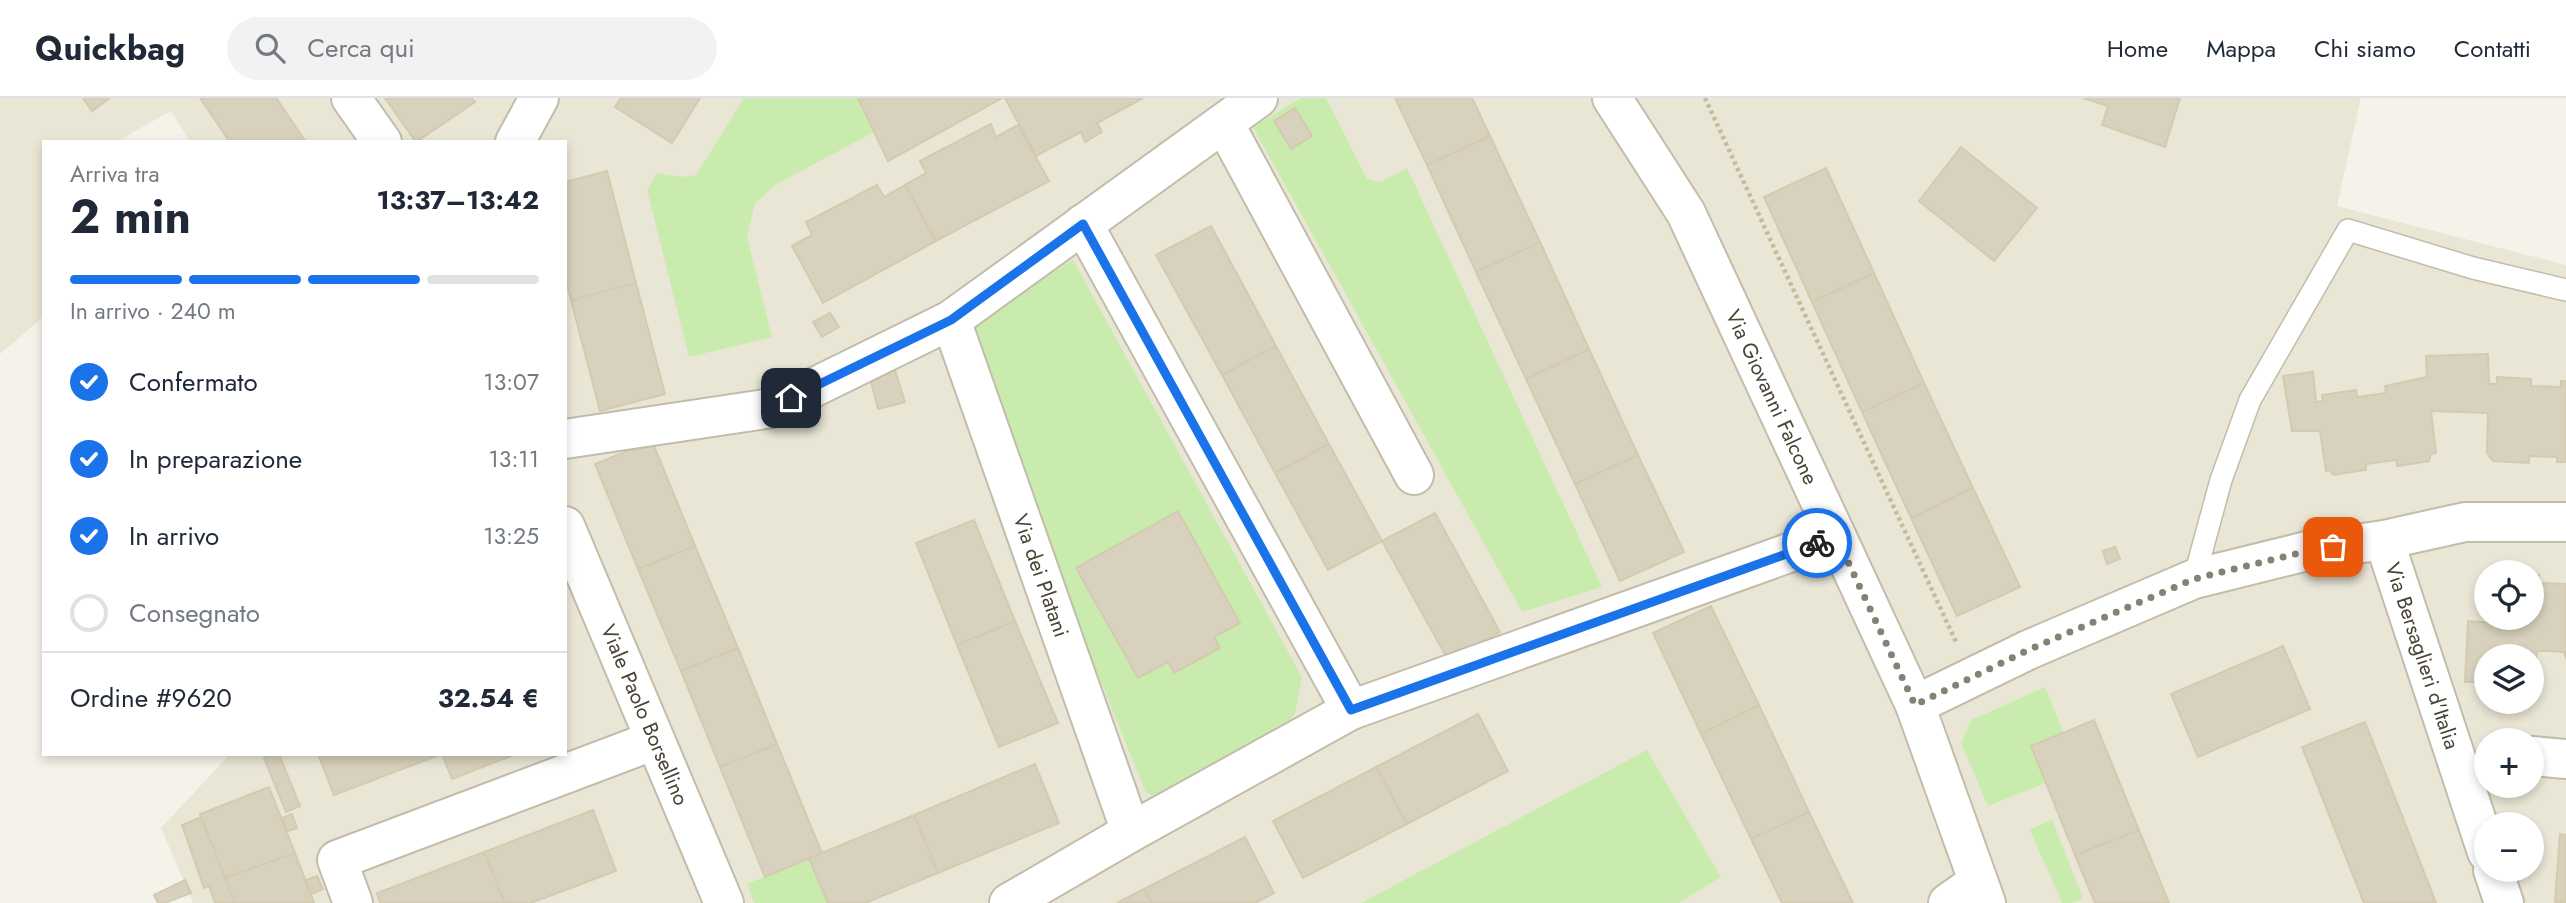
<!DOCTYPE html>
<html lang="it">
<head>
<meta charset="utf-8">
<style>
	:root { --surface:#fff; --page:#f2f2f3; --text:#1f2937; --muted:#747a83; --line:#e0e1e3; --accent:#1a73e8 }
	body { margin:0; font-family:Jost,sans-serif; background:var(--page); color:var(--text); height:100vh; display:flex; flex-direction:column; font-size:26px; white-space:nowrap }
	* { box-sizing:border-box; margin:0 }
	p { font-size:23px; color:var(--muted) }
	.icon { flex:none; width:38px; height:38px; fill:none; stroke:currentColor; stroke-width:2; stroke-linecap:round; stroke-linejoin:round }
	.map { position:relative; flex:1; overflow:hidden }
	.drawer { position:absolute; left:42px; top:42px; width:525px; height:616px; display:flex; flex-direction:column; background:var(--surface); border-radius:0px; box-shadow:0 4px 10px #0003 }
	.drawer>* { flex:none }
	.controls { position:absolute; left:2474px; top:462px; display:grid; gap:14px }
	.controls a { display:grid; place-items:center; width:70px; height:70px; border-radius:50%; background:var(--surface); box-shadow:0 4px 10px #0003; font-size:35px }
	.pin { position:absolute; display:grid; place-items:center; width:60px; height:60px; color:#fff; margin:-30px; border-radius:14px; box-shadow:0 4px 10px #0006 }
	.courier { position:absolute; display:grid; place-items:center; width:70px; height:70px; margin:-35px; border:5px solid #1a73e8; border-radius:50%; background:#fff; color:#222; box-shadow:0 2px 9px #0007 }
	.summary em { font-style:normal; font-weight:700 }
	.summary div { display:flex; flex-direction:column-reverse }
	.summary { display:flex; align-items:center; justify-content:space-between; height:119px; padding:0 28px }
	h1 { font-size:46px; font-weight:700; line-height:52px }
	.bar { display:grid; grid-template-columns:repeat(4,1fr); gap:10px 7px; align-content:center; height:84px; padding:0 28px }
	.bar i { height:9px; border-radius:5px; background:var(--line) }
	.bar .selected { background:var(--accent) }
	.bar p { grid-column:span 4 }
	.line { display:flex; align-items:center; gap:18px; padding:0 28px; border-top:2px solid var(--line) }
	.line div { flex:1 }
	ol { padding:0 28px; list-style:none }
	li { display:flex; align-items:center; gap:21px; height:77px }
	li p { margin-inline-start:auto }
	li .icon { padding:7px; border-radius:50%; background:var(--accent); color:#fff; stroke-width:4 }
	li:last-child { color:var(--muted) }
	li i { width:38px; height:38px; border:4px solid var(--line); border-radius:50% }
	header { display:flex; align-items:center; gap:42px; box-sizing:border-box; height:98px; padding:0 35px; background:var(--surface); border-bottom:2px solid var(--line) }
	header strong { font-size:33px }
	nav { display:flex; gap:38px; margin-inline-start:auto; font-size:24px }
	.search { width:490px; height:63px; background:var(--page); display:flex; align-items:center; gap:18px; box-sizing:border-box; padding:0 24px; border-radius:38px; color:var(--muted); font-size:26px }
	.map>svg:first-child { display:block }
</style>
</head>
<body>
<header>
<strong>Quickbag</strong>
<div class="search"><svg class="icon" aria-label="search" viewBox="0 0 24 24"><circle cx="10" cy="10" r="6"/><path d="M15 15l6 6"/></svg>Cerca qui</div>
<nav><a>Home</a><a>Mappa</a><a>Chi siamo</a><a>Contatti</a></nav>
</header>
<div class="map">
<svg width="2566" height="805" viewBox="0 0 2566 805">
	<rect width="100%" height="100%" fill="#f5f3e9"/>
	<path fill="#eae6d6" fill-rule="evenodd" d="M0,0H2361L2337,108L2566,167V805H193L161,730L230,656H565V44H190L171,13L116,44H44V218L0,256ZM2487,474H2532V520H2487ZM2487,558H2532V604H2487ZM2487,642H2532V688H2487ZM2487,726H2532V772H2487Z"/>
	<path fill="#c9ecae" d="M744,0H858L874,34L777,86L755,105L747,139L772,239L689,259L647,92L657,75L680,79L696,77Z
		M1301,0H1326L1367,81L1380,84L1407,70L1602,489L1522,514L1253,29Z
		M1073,162L1302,579L1295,616L1284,629L1153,698L1146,695L964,246L967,229Z
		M2045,589L2064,635L2031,648L2046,685L1988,708L1961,645L1971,622Z
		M1647,652L1721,779L1678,805H1361Z
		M2052,721L2083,800L2072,805H2062L2030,732Z
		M809,760L828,805H754L747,786Z"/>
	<path fill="#d8d1bd" stroke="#d3caaf" stroke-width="2" d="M83,0H110L92,13Z
		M200,0H276L306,44H230Z
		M385,0H472L475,4L416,44Z
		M621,0H700L672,45L615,9Z
		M858,0H1002L888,63Z
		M1005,0H1143L1097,25L1102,34L1085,44L1081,34L1036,58Z
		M1395,0H1472L1490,38L1427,67Z
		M2083,0H2180L2165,49L2102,27L2108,8Z
		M1295,10L1312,38L1291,51L1274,23Z
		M991,26L996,39L1018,27L1049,83L936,143L905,87L926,75L920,63Z
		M1490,38L1540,144L1476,174L1427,67Z
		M1961,49L2037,110L1994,163L1919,103Z
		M1826,70L1874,175L1812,204L1764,99Z
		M607,73L636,185L571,202L565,178V84Z
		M877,87L884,99L905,87L936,143L823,205L792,148L812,137L806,124Z
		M1211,128L1276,248L1222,277L1156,157Z
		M1540,144L1589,251L1526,281L1476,174Z
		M1874,175L1924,285L1862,314L1812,204Z
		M636,185L665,296L600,313L571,202Z
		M830,215L839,229L822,239L813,224Z
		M1276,248L1329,346L1275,375L1222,277Z
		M1589,251L1638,357L1575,386L1526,281Z
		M2488,256L2489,286H2497V279L2531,281V288L2561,289V283H2566V364H2557V359L2529,358V365L2493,363L2487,355L2488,315L2431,313L2436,355L2431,356L2429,363L2397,368L2396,362L2366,366V372L2333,377L2330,372L2326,373L2320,333H2292L2283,278L2313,274L2316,304L2323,303L2322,297L2356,292L2357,299L2386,295L2385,288L2427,279L2426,258Z
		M895,272L905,304L878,311L870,279Z
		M1924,285L1973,390L1911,420L1862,314Z
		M652,343L695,448L638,471L595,366Z
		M1329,346L1382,443L1328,472L1275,375Z
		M1638,357L1684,454L1620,483L1575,386Z
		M1973,390L2020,489L1957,518L1911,420Z
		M1178,413L1240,525L1214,539L1220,550L1174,575L1168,564L1138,580L1076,470Z
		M1435,415L1500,534L1448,562L1382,443Z
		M974,422L1015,523L957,547L916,445Z
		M695,448L738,550L681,573L638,471Z
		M2115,449L2120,461L2107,466L2103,453Z
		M2532,477H2539V485L2566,486V561L2564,554L2551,553H2537L2536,560L2503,558L2500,551L2495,550V558H2487V584H2465L2468,523L2495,525L2496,520H2532Z
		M1711,508L1759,607L1701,636L1653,535Z
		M1015,523L1058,625L999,649L957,547Z
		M2283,548L2310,611L2198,659L2171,596Z
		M738,550L777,646L720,669L681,573Z
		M1759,607L1809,714L1751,741L1701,636Z
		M1478,616L1508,673L1407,726L1376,669Z
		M2094,622L2139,732L2075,757L2031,648Z
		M2365,624L2403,720L2436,805H2364L2308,664L2302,649Z
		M777,646L822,755L765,779L720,669Z
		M272,656H279L300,708L286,714L264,660Z
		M318,656H442L334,697Z
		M442,656H516L452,681Z
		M1035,666L1059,725L938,775L914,717Z
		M1376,669L1407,726L1303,780L1273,723Z
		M269,689L295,755L225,780L200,716Z
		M593,712L616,773L531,805H505L484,754Z
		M1809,714L1853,805H1782L1751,741Z
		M292,716L297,730L286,734L282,720Z
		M914,717L938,775L865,805H828L809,760Z
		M201,719L225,780L235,805H215L209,788L204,790L182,727Z
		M2139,732L2169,805H2095L2075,757Z
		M2560,736L2566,737V804H2555Z
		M1245,739L1274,795L1255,805H1152L1144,791Z
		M484,754L505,805H380L377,795Z
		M295,755L314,805H235L225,780Z
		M317,778L323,791L311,796L306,782Z
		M185,782L191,795L165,805H158L154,797Z
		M1144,791L1152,805H1117Z"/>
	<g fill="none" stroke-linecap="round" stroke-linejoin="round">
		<g stroke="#c2bdaa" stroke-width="24">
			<path id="service" d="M2194,481L2221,382L2250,302L2348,132L2473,170L2566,192"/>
		</g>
		<g stroke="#c2bdaa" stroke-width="42">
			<g id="minor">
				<path d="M351,0L382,44"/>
				<path d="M1224,25L1414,377"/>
				<path d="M515,44L539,0"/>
				<path d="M1083,126L1351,612"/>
				<path id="s1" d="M951,222L1131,734"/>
				<path d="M565,341L772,310L951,222L1258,0"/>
				<path id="s2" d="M565,428L724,805"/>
				<path id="s3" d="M2384,442L2487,754"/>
				<path d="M1915,607L2028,552L2194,481L2307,453L2384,442L2465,424H2566"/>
				<path d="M2532,658L2566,661"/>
				<path d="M2493,772L2504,805"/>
				<path d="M353,805L337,762L655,642"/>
				<path d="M1009,805L1131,734L1351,612L1836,438"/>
				<path d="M1948,805L1978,784"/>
			</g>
		</g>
		<g stroke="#c2bdaa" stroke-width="42">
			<g id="tertiary">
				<path id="s4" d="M1612,0L1686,115L1915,607L1986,805"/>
			</g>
		</g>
		<path stroke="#c5bb9a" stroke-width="4.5" stroke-dasharray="3.5 3.5" stroke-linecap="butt" d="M1705,0L1956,544"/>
		<use href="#service" stroke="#fff" stroke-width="21"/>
		<use href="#minor" stroke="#fff" stroke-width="38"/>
		<use href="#tertiary" stroke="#fff" stroke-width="38"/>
	</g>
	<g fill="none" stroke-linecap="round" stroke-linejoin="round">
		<path stroke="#868175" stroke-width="7" stroke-dasharray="0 12.6" d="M1817,445L1836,438L1915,607L2028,552L2194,481L2307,453L2333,449"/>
		<path stroke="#1a73e8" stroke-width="9" d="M791,300L951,222L1083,126L1351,612L1817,445"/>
	</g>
	<g text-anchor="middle" stroke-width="5" stroke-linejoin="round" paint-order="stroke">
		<g font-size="21" fill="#4a4436" stroke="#fff">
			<text dy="7" stroke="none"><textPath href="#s4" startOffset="340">Via Giovanni Falcone</textPath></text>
			<text dy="7" stroke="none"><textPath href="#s1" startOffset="271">Via dei Platani</textPath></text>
			<text dy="7" stroke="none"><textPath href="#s3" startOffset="122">Via Bersaglieri d'Italia</textPath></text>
			<text dy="7" stroke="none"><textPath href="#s2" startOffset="205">Viale Paolo Borsellino</textPath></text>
		</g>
	</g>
</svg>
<div class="controls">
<a><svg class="icon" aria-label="locate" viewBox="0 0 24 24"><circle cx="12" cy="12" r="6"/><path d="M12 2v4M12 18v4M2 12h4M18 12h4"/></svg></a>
<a><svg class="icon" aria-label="layers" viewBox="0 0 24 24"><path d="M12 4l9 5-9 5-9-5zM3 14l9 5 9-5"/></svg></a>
<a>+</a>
<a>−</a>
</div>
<div class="pin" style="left:2333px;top:449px;background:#ea580c"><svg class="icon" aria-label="bag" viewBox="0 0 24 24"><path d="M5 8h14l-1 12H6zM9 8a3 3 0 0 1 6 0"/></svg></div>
<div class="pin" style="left:791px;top:300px;background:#1f2937"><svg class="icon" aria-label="home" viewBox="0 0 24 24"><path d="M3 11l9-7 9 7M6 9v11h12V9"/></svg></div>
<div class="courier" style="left:1817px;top:445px"><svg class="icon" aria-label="bike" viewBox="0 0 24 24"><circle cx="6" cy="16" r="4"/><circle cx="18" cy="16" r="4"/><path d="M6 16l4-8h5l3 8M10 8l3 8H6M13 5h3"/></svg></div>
<section class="drawer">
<div class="summary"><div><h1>2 min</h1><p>Arriva tra</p></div><em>13:37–13:42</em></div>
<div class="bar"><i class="selected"></i><i class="selected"></i><i class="selected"></i><i></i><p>In arrivo · 240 m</p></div>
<ol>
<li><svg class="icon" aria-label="check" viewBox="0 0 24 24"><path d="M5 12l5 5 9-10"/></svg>Confermato<p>13:07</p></li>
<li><svg class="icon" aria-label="check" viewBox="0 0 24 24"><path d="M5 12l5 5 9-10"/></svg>In preparazione<p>13:11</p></li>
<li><svg class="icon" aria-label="check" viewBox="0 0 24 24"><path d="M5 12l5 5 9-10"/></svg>In arrivo<p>13:25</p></li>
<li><i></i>Consegnato</li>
</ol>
<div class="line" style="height:91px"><div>Ordine #9620</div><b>32.54 €</b></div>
</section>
</div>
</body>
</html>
